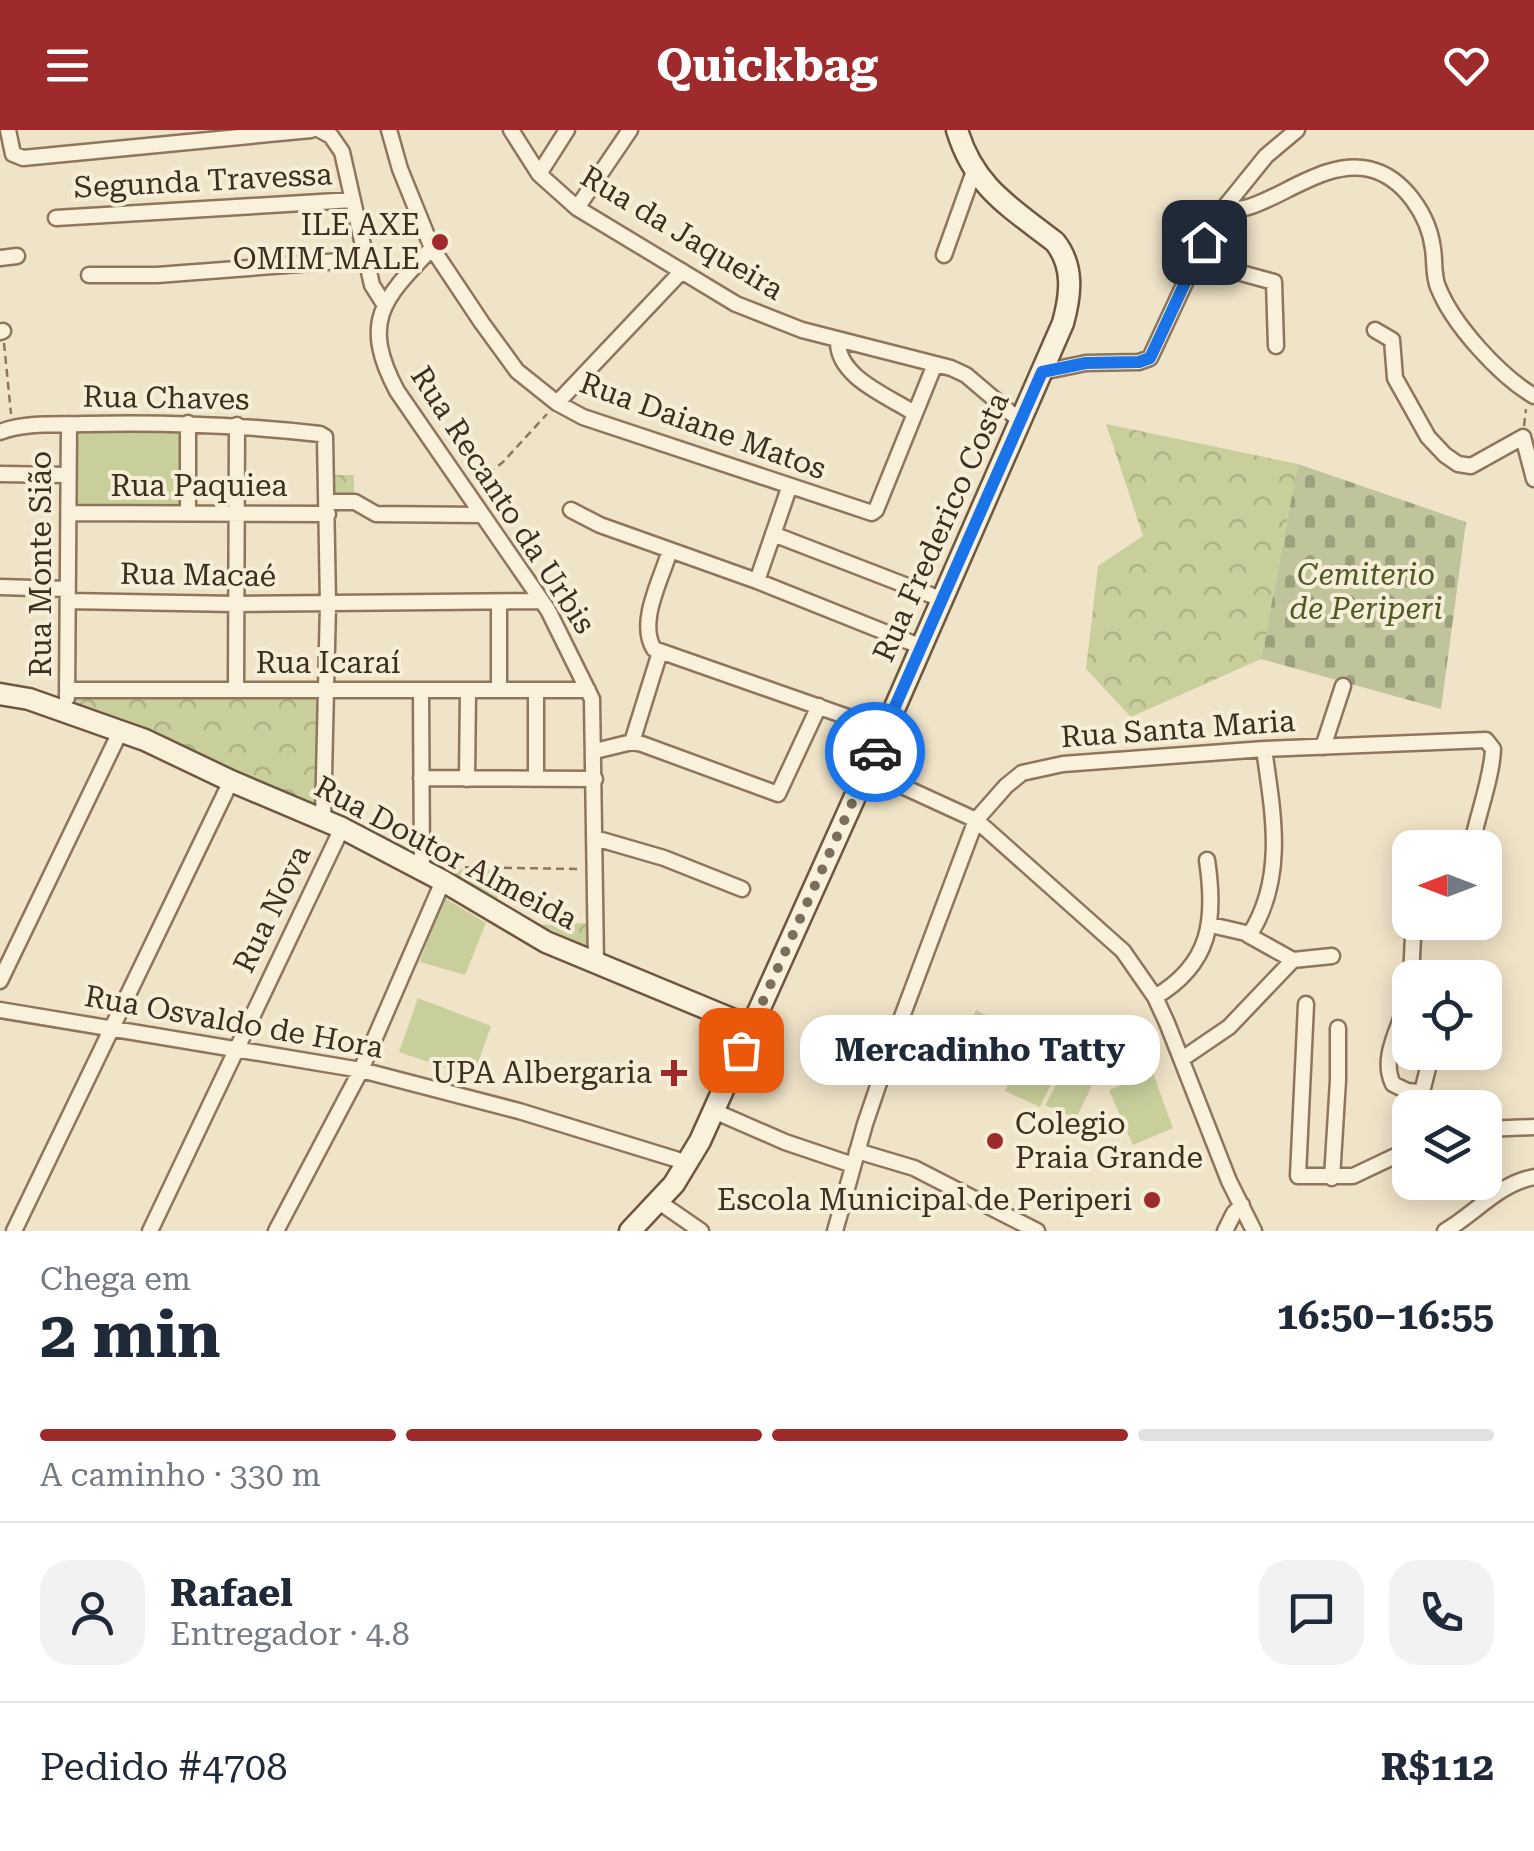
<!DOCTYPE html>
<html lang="pt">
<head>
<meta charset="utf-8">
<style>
	:root { --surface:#fff; --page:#f2f2f3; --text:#1f2937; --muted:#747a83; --line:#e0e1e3; --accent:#9e2a2b }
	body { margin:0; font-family:"Roboto Serif",serif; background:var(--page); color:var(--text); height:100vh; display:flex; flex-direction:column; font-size:38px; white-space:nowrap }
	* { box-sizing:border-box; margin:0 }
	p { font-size:32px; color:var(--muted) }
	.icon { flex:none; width:55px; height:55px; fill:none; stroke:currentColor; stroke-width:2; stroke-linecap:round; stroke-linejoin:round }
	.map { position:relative; height:1101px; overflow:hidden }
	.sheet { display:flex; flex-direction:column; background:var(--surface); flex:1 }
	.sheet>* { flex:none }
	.needle { width:65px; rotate:270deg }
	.fabs { position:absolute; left:1392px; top:700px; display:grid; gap:20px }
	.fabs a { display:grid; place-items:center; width:110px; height:110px; border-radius:20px; background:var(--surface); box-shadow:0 5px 25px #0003; font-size:50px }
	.pin { position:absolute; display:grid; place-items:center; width:85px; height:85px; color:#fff; margin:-42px; border-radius:20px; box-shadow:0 5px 15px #0006 }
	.courier { position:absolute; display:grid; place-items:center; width:100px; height:100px; margin:-50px; border:8px solid #1a73e8; border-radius:50%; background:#fff; color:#222; box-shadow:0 2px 12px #0007 }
	.bubble { position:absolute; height:70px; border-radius:30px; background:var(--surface); box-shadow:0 5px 25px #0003; font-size:32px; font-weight:700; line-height:70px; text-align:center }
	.headline em { font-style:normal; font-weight:700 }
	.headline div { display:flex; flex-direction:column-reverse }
	.headline { display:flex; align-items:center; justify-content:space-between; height:170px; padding:0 40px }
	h1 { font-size:65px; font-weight:700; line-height:75px }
	.bar { display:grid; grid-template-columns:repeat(4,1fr); gap:15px 10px; align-content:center; height:120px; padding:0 40px }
	.bar i { height:12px; border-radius:8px; background:var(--line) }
	.bar .selected { background:var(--accent) }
	.bar p { grid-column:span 4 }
	.line { display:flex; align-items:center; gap:25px; padding:0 40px; border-top:2px solid var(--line) }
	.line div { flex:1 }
	.round { display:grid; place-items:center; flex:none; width:105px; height:105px; border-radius:30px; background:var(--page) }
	header { display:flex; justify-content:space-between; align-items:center; height:130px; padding:0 40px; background:var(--accent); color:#fff; font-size:45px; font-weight:700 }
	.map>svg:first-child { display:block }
</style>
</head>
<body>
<header><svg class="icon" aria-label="menu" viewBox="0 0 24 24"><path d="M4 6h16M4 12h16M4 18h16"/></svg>Quickbag<svg class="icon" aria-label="heart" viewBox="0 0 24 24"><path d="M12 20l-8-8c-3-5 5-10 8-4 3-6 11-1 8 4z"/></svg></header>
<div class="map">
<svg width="1534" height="1101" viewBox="0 0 1534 1101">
	<defs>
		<pattern id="forest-crowns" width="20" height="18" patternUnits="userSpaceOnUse" patternTransform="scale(2.5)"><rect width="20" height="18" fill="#c9cf9b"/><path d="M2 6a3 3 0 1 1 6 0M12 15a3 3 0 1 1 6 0" fill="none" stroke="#aeb285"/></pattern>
		<pattern id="cemetery-stones" width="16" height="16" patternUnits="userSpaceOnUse" patternTransform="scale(2.5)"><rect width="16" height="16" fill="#bfc49a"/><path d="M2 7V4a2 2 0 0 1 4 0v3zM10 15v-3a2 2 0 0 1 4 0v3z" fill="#9ca07d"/></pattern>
	</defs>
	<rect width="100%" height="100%" fill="#f0e4c8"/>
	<path fill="#c9cf9b" d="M181,301V374L75,375V302Z
		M443,767L486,793L465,845L420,832Z
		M418,868L491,896L473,947L399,922Z
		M976,880L1009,897L984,954L948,939Z
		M1029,911L1066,923L1040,977L1005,961Z
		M1072,927L1099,940L1076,989L1045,975Z
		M1153,943L1173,998L1133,1015L1109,960Z"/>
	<path fill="url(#forest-crowns)" d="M1106,294L1298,334L1261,529L1131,587L1086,539L1098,436L1143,406Z
		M330,345H354V368L332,370Z
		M74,565L319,566L321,681L73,575Z
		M430,739L499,740L497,773Z
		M589,793V817L540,795Z"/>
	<path fill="url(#cemetery-stones)" d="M1298,334L1466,392L1441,579L1261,529Z"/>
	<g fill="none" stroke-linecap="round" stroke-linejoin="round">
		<g stroke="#8d765c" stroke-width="19">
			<path id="minor" d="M8,0L13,24L23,28L311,0
				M320,0L331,6L342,22L372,155L384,174
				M389,0L400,39L432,118L482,193L517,241L557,273L583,287L872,383L876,380L935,234
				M511,0L539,44L577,78L736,174L802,200L951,238L966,245L1019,290
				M539,44L567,0
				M577,78L630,0
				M1224,78L1266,26L1297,0
				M56,88L353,70
				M432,118C383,169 360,191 397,261L548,480L592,569L596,833
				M944,125L974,41
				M1198,125L1230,140L1274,152L1276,216
				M0,128L17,126
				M89,145H157L366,129
				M1375,200L1392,210L1395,248L1428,307L1445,325L1458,334L1471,336L1523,307L1534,349
				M0,202L3,201
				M838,211C837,247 888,266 914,283
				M1042,242L1086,233L1139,232L1150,228L1204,112L1224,78C1261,89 1316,27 1369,39C1404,47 1429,86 1433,119C1435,131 1433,145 1438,157C1453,195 1500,246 1534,266
				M557,273L682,141
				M188,293V383
				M0,302C26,292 57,295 85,294C165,292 241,295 320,304L325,307L328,474L323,689
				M0,344L68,345
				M328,372H355L376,384L482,385
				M571,380L600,395L757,451L922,517
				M69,383L328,384
				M773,404L941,469
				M670,420C662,448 637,492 654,519L885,600
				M757,451L789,358
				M0,457L68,459
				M68,471L236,474L542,471
				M499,474V560
				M68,560H588
				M236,560L237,295
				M421,560L422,740
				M67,568L69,294
				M632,612L660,522
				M1323,617L1343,556
				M595,621L632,612L642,614L778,664L819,576
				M867,640L976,690L1123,821L1155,867L1167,893L1229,1051L1254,1101
				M421,648L595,649
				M467,649L468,561
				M536,649V560
				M595,708L664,728L742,759
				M1211,795L1250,804C1286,747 1273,683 1264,619
				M1248,805L1293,830L1332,826
				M1411,848L1413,807L1418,792
				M0,851L121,600
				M1410,859C1406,889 1378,924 1393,954L1407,961L1419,962L1423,958L1432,922
				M1155,867C1211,834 1216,790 1207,730
				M1306,874L1298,1046H1353L1410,1019
				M0,880L361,940L519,981L688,1033
				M1182,929L1229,897L1293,830
				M714,981L785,1012L853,1035
				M1485,999L1534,997
				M857,1021L914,1038L1037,1101
				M1332,1048L1338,950V898
				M659,1072L701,1101
				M14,1101L231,651
				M150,1101L342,698
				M276,1101L361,940L443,751
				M835,1101L865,994L897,900L976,690L1006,656L1022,643L1063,634L1264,619L1486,610L1493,619C1492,648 1477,686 1471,718
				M1225,1101L1234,1083L1242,1075
				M1445,1101C1476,1083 1498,1054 1534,1047"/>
		</g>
		<g stroke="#6f573f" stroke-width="25">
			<path id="secondary" d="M0,564L29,569L145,610L231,651L342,698L443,751L546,812L751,897
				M630,1101L674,1054L700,1011L885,600L1063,193C1071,164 1074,136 1055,112C1010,77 974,57 957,0"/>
		</g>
		<path stroke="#8d765c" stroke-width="2.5" stroke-dasharray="8 5" stroke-linecap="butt" d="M4,213L11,284
			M1524,296L1526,279
			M478,352L503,332L547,284
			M452,737L579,739"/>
		<use href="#minor" stroke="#faf1dc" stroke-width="14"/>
		<use href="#secondary" stroke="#faf1dc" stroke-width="20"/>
	</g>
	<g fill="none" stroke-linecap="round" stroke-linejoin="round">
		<path stroke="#7c6e5b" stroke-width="10" stroke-dasharray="0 18" d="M741,920L875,622"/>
		<path stroke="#1a73e8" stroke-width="12" d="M875,622L1042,242L1086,233L1139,232L1150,228L1204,112"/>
	</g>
	<g fill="#9e2a2b" stroke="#f7eed8" stroke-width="4">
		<circle cx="440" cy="112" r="10"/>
		<path d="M669 928h10v10h10v10h-10v10h-10v-10h-10v-10h10z"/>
		<circle cx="995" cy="1011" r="10"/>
		<circle cx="1152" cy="1070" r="10"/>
	</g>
	<g text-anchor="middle" stroke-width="8" stroke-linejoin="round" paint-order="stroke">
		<g font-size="30" fill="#3d2e20" stroke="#f7eed8">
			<text transform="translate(203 51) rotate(-3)" y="10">Segunda Travessa</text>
			<text transform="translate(682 103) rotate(31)" y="10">Rua da Jaqueira</text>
			<text transform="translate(166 268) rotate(1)" y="10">Rua Chaves</text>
			<text transform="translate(703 296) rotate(20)" y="10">Rua Daiane Matos</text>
			<text x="199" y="366">Rua Paquiea</text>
			<text transform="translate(503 370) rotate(57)" y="10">Rua Recanto da Urbis</text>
			<text transform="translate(941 397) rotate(-66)" y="10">Rua Frederico Costa</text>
			<text transform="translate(41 434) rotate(-90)" y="10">Rua Monte Sião</text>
			<text transform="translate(198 445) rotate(1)" y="10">Rua Macaé</text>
			<text x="328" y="543">Rua Icaraí</text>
			<text transform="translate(1178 599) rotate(-4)" y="10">Rua Santa Maria</text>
			<text transform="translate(446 723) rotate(28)" y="10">Rua Doutor Almeida</text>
			<text transform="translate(272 779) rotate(-64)" y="10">Rua Nova</text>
			<text transform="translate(234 892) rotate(10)" y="10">Rua Osvaldo de Hora</text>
		</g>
		<g font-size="30" fill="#3d2e20" stroke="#f7eed8" text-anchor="end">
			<text x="420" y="105">ILE AXE<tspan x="420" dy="34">OMIM MALE</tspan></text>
			<text x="652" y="953">UPA Albergaria</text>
			<text x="1015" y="1004" text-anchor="start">Colegio<tspan x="1015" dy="34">Praia Grande</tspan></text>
			<text x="1132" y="1080">Escola Municipal de Periperi</text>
		</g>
		<g font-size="30" font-style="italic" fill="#4d5a26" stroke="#f7eed8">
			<text x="1366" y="455">Cemiterio<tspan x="1366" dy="34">de Periperi</tspan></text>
		</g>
	</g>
</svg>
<div class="fabs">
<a><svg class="needle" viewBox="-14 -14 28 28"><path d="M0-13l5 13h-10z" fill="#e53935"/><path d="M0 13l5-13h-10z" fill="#747a83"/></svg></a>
<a><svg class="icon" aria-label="locate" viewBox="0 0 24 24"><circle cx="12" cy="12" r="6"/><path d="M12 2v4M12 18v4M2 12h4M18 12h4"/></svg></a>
<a><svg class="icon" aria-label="layers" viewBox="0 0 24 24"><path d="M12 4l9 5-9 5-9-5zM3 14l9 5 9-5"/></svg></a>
</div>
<div class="pin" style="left:741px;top:920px;background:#ea580c"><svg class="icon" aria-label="bag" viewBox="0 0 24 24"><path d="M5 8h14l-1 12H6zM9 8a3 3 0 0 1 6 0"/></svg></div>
<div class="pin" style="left:1204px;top:112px;background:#1f2937"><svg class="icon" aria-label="home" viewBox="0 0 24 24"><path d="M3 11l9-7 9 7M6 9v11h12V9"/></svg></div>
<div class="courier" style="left:875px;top:622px"><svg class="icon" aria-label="car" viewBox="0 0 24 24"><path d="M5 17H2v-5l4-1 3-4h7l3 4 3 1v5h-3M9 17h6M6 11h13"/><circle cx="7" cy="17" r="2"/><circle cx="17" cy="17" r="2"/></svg></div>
<div class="bubble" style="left:800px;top:885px;width:360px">Mercadinho Tatty</div>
</div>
<section class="sheet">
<div class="headline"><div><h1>2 min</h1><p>Chega em</p></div><em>16:50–16:55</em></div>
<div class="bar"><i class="selected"></i><i class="selected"></i><i class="selected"></i><i></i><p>A caminho · 330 m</p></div>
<div class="line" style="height:180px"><a class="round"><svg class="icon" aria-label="person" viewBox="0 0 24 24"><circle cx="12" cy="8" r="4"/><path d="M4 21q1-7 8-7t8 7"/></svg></a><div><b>Rafael</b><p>Entregador · 4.8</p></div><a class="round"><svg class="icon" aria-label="chat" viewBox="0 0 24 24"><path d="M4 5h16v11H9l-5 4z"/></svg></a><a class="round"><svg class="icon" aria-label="phone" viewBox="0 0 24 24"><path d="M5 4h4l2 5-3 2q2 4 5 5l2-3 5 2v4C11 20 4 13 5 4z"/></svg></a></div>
<div class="line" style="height:130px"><div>Pedido #4708</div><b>R$112</b></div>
</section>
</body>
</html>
